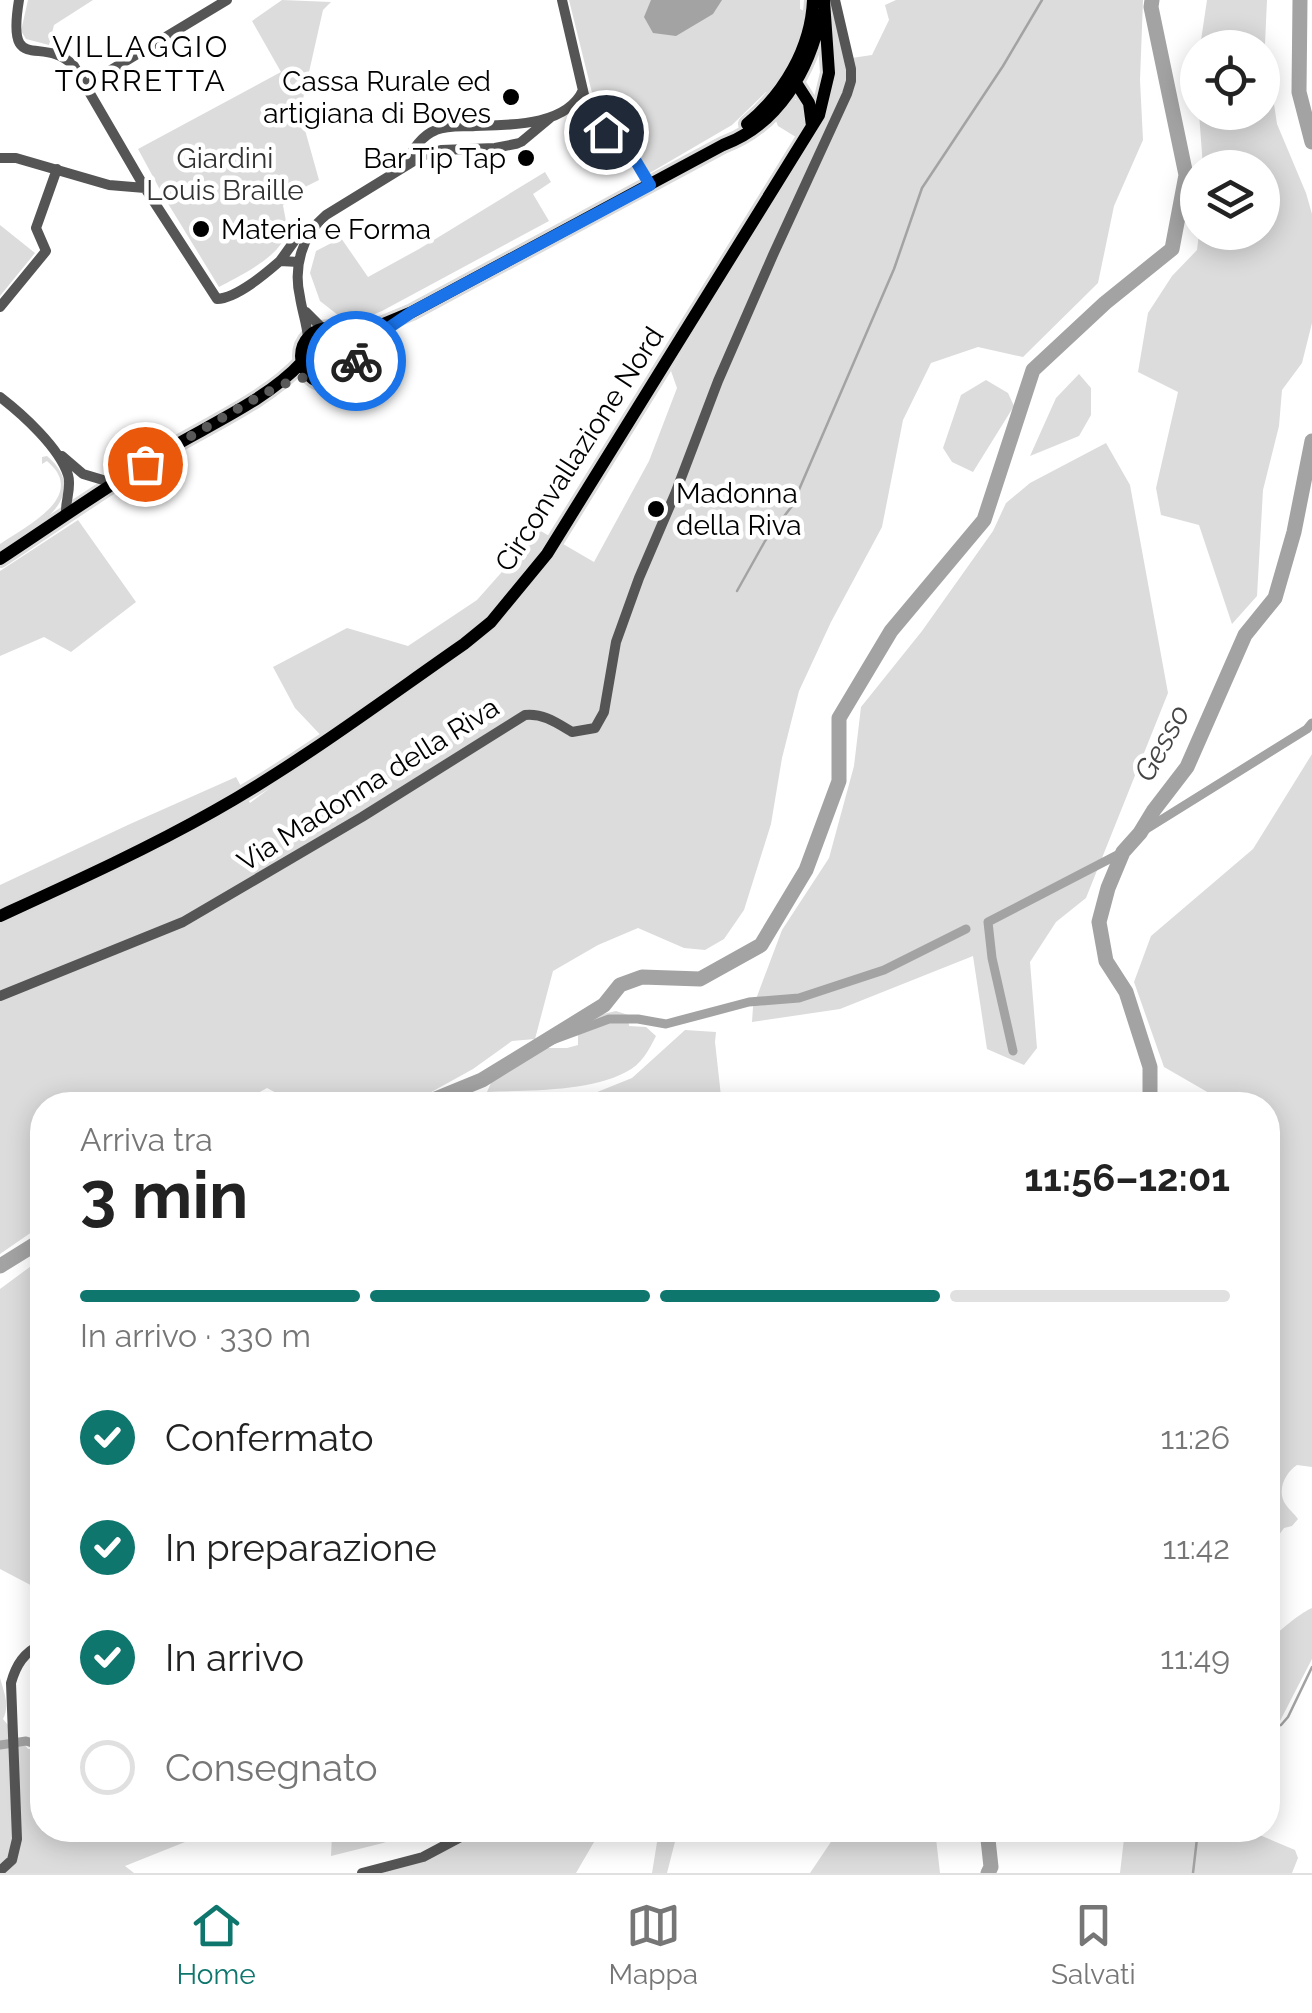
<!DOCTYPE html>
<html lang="it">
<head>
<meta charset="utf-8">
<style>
	:root { --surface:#fff; --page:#f6f6f6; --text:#222; --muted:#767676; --line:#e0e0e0; --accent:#0f766e }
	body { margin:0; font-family:Raleway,sans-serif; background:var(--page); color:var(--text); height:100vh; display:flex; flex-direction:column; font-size:38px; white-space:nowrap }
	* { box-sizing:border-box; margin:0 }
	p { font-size:32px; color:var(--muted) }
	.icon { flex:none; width:55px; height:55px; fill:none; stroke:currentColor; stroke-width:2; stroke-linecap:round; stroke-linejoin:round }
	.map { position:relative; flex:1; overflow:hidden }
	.details { position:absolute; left:30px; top:1092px; width:1250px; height:750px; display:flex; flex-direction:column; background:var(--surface); border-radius:40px; box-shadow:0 5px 25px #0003 }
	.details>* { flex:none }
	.fabs { position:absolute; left:1180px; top:30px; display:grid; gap:20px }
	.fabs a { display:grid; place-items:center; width:100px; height:100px; border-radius:50%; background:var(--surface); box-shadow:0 5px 25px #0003; font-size:50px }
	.pin { position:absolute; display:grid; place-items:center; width:85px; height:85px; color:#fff; margin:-42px; border:5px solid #fff; border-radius:50%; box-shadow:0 2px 10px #0007 }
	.courier { position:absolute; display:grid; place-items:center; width:100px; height:100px; margin:-50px; border:8px solid #1a73e8; border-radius:50%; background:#fff; color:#222; box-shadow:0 2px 12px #0007 }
	.headline em { font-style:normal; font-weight:700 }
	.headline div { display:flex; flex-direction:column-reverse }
	.headline { display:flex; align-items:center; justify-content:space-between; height:170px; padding:0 50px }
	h1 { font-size:65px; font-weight:700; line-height:75px }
	.bar { display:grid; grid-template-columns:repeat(4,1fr); gap:15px 10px; align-content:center; height:120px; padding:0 50px }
	.bar i { height:12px; border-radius:8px; background:var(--line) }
	.bar .current { background:var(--accent) }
	.bar p { grid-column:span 4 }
	ol { padding:0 50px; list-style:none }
	li { display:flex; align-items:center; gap:30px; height:110px }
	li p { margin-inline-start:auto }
	li .icon { padding:10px; border-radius:50%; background:var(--accent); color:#fff; stroke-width:4 }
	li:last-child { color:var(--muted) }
	li i { width:55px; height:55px; border:5px solid var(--line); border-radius:50% }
	.menu { display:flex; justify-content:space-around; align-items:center; height:140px; border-top:2px solid var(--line); background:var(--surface); font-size:28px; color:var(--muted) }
	.menu a { display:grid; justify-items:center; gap:5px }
	.menu .current { color:var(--accent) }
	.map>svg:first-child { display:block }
</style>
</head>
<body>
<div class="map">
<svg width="1312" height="1873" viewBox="0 0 1312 1873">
	<rect width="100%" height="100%" fill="#fff"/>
	<path fill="#dcdcdc" d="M28,0H93L54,25L49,45L26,39L21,31Z
		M282,0L331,2L323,10L300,112L319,180L295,192L298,198L283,205C284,212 287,222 286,230C285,255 239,276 219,287L164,197L138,149L281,72L252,21Z
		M569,0H800V9L808,13C800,42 789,70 771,94L766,92L732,125L648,174L638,154L597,113Z
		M896,0H1143L1140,80L1143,140L1114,206L1098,283L1023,357L978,347L931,363L903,420L882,527L831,622L799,691L782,758L771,824L744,910L724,939L705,950L684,948L638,928L598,945L553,971L535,1039L512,1041L473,1069L426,1095L377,1105H299L267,1088L236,1105H42V1225L0,1254V885L130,824L236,777L250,803L329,744L295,708L273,667L347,628L408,646L477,600L539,530L594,562L649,461L677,388L671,371L821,123L830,97L835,61L831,3L845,59L872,55L889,20L885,5Z
		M1207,0H1267L1265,44L1277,124L1306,193L1312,214V323L1302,363L1282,390L1279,426L1263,490L1257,596L1232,624L1199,525L1161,515L1156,488L1178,392L1138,372L1148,313L1172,276L1197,250L1199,233L1262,232V168L1203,167L1199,113L1262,112V48L1200,47Z
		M789,98L803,102L808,120L799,139L778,126L774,116Z
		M545,172L551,182L533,194L549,221L382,311L357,321L343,319L320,301L310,273L316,251L341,238L368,277L419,249Z
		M0,225L35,253L0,296Z
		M1079,374L1091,388V415L1079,436L1030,456L1056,398Z
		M986,380L1008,393L1014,406L973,472L952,462L943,448L961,395Z
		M1106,443L1130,485L1168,693L1086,898L1056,922L1030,962L1037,1048L1024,1065L987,1049L973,956L840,1009L752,1022L753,1007L782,930L829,858L854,766L861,707L922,631L993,531L1006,503L1030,483Z
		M47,456C95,497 31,531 0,552V544C20,530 74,504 58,474C56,469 51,465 47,461L42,464V457Z
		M78,520L136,602L71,652L44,637L0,656V571Z
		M1312,754V1467L1297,1465C1285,1473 1276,1491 1286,1505C1289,1510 1295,1514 1298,1519L1292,1526L1284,1528L1268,1550V1105H1215L1216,1097L1164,1067L1134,982L1151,936L1253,849Z
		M616,1011L628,1015L629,1026L646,1027L656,1036C649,1050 641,1065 626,1072C588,1092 530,1090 487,1092L491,1083L499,1075L544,1048H567L578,1045V1035L594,1016Z
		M685,1030L716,1032L715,1042L722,1105H565L632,1078Z
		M42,1258V1591L0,1569V1289Z
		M1312,1608V1659L1268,1744V1643C1274,1634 1303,1611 1312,1608Z
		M0,1678C4,1692 10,1706 3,1719L28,1749H42V1830H206L185,1842L125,1866L134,1873H0Z
		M319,1830H419L383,1843L331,1856L332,1834Z
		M469,1830H601L576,1873H371L424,1861L471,1838Z
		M659,1830H678L667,1873H652Z
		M839,1830H935L940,1873H810Z
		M1125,1830H1255V1833L1295,1850L1298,1858L1292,1873H1120Z"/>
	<path fill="#a3a3a3" d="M651,0H722L713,14L676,36L653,33L644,17Z"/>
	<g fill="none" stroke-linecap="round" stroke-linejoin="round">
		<path stroke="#a3a3a3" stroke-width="2.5" d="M737,591L765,541L792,506L894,269L922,188L1003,66L1042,0
			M1268,1727L1281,1725L1288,1717L1312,1667
			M1193,1873L1198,1830"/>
		<path stroke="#a3a3a3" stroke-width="9" d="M1140,833L1307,729L1312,723
			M528,1049L609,1019H638L666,1024L749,1002L799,998L884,970L966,929
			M1013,1051L992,958L988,922L1123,852
			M0,1745L26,1741L42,1746"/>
		<path stroke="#a3a3a3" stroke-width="15" d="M1300,0L1299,92L1312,142
			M421,1105L482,1080L604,1005L620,985L642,977L700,979L761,945L806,870L839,781V718L891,631L984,520L1033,370L1105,303L1172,249L1186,175L1151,7L1152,0
			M1150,1105V1067L1126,992L1106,961L1099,922L1108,888L1123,852L1140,833L1154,810L1187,767L1245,635L1275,598L1294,532L1312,441
			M0,1266L42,1240
			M987,1830L991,1867L988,1873"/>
		<g stroke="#dbdbdb" stroke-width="18">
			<path id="major" d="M793,78L809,103L812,126
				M747,124C784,94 811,48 813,0
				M301 356a28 28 0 1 1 56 0a28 28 0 1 1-56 0Z
				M349,336L364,332L412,312L723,145C778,125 810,70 821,14
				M0,559C56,522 110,484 167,450C211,424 268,399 302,362
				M0,916C72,883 145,850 214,811C301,762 382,701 464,644L491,622L547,554L819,115L829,73L824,1"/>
		</g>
		<path stroke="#555" stroke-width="10" d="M19,0C6,78 42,33 74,66L145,188L217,299C237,298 265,274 280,261L299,262
			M562,0L588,112L594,121L634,158L650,185
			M86,85L227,0
			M0,158H16L109,185L145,188
			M404,166C412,152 420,136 436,130C448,125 462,127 475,126C510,125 567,126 583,90
			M280,261L298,236L310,228
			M0,307L46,251L36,228L57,169
			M306,312L323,329
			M308,338C307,324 302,311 300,297C293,267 302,235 326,215L422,156L441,150L495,148L520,143L550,118
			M0,397C22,414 59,447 68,475C72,487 65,501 66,514
			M62,456L83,474L113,483
			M0,996L183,922L362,817L525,715C543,713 557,723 572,732L595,728L604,712L616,642L639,578L675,494L718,381L773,255L847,94L851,81V69L835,0
			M0,1871L12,1860L17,1839L11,1683C16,1665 24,1652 42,1644
			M362,1873L423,1857L474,1830"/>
		<use href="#major" stroke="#000" stroke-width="12"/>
	</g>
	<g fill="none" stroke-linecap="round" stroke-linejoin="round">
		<path stroke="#595959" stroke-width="10" stroke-dasharray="0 18" d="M145,464C172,447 200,431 227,415C250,402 273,387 298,379C319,371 341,403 356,361"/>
		<path stroke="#1a73e8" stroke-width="12" d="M356,361V350L412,312L650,185L634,158L606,132"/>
	</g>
	<g fill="#000" stroke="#fff" stroke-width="4">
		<circle cx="511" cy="97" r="10"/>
		<circle cx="526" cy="158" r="10"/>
		<circle cx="201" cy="229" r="10"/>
		<circle cx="656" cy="509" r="10"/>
	</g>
	<g text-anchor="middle" stroke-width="9" stroke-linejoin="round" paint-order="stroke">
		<g font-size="28" fill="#000" stroke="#fff" text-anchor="end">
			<text x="491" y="91">Cassa Rurale ed<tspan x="491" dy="32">artigiana di Boves</tspan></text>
			<text x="506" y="168">Bar Tip Tap</text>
			<text x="221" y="239" text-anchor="start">Materia e Forma</text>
			<text x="676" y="503" text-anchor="start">Madonna<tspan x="676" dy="32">della Riva</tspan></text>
		</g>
		<g font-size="28" fill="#333" stroke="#fff">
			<text x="225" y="168">Giardini<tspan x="225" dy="32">Louis Braille</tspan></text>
		</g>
		<g font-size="28" fill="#000" stroke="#fff">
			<text transform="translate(579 449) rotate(-57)" y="10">Circonvallazione Nord</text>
			<text transform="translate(368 784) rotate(-32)" y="10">Via Madonna della Riva</text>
		</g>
		<g font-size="30" letter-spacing="2.5" fill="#000" stroke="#fff">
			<text x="141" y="57">VILLAGGIO<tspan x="141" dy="34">TORRETTA</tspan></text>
		</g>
		<g font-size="30" font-style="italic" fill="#444" stroke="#fff">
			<text transform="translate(1162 743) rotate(-61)" y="10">Gesso</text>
		</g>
	</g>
</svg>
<div class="fabs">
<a><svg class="icon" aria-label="locate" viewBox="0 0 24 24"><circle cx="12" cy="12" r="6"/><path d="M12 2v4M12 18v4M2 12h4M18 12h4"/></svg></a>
<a><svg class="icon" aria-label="layers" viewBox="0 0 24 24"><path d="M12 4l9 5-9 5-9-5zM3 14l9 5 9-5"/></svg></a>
</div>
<div class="pin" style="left:145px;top:464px;background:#ea580c"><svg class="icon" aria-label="bag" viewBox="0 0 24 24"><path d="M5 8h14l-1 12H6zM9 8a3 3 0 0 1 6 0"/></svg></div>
<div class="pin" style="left:606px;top:132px;background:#1f2937"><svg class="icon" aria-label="home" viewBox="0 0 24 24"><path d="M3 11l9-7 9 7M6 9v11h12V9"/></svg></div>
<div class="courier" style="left:356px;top:361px"><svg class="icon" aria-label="bike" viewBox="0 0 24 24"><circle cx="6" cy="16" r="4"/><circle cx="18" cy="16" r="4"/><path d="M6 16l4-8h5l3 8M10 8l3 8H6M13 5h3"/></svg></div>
<section class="details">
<div class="headline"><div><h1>3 min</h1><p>Arriva tra</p></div><em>11:56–12:01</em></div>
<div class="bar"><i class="current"></i><i class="current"></i><i class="current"></i><i></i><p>In arrivo · 330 m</p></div>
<ol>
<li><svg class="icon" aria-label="check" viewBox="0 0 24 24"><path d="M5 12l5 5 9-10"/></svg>Confermato<p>11:26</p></li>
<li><svg class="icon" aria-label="check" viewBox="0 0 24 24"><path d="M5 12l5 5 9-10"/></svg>In preparazione<p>11:42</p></li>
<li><svg class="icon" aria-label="check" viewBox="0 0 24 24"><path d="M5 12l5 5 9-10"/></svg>In arrivo<p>11:49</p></li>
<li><i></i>Consegnato</li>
</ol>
</section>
</div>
<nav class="menu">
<a class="current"><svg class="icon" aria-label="home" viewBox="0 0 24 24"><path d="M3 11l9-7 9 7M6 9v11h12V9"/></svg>Home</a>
<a><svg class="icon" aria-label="map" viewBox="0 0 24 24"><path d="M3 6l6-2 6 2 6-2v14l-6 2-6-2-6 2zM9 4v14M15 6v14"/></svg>Mappa</a>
<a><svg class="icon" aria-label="saved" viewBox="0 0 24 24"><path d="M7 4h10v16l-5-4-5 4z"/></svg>Salvati</a>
</nav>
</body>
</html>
